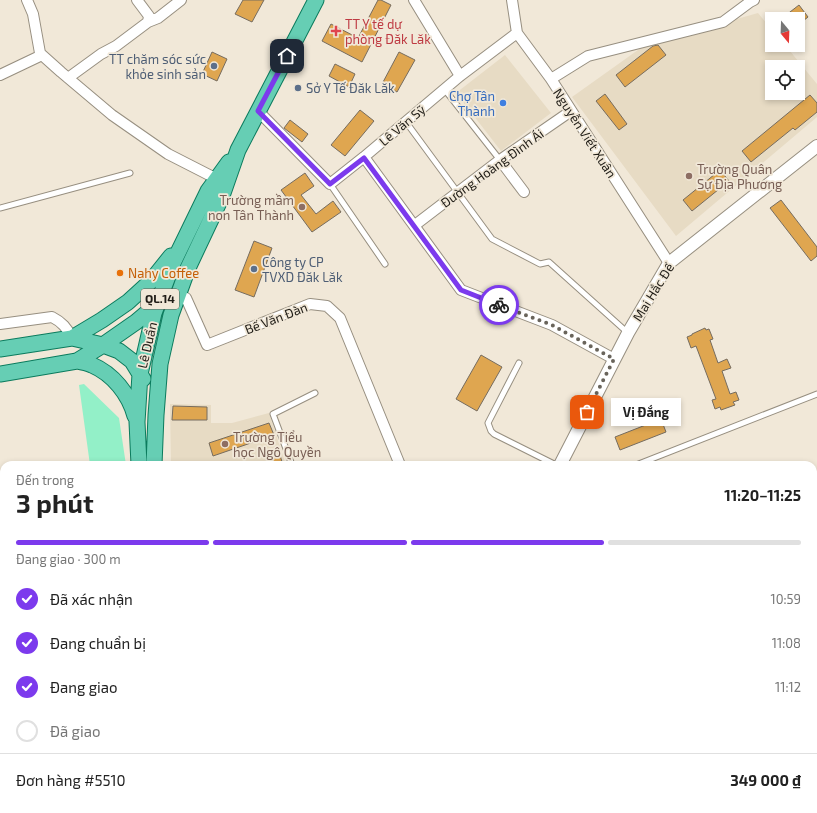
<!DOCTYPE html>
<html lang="vi">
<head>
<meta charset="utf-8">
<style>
	:root { --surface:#fff; --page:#f6f6f6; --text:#222; --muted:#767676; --line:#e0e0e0; --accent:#7c3aed }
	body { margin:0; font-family:"Exo 2",sans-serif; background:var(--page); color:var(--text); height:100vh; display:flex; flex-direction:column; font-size:15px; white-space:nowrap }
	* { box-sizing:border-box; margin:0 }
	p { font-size:13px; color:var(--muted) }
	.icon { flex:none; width:22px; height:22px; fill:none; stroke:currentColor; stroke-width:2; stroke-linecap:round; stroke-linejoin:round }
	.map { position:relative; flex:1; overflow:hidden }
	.side { position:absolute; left:0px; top:461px; width:817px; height:352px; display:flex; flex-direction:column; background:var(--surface); border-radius:12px 12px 0 0; box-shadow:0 2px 6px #0003 }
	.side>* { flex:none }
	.needle { width:26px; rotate:161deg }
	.buttons { position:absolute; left:765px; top:12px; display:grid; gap:8px }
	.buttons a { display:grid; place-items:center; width:40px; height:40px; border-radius:0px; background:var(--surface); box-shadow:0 2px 6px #0003; font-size:20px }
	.pin { position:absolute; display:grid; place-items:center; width:34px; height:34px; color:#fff; margin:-17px; border-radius:8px; box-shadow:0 2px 6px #0006 }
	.courier { position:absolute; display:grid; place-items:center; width:40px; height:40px; margin:-20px; border:3px solid #7c3aed; border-radius:50%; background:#fff; color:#222; box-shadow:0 1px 5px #0007 }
	.bubble { position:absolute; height:28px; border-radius:0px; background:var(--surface); box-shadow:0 2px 6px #0003; font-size:13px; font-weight:700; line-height:28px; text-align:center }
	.head em { font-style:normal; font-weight:700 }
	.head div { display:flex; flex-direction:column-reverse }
	.head { display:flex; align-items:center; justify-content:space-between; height:68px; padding:0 16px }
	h1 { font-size:26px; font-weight:700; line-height:30px }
	.bar { display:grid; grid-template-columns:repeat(4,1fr); gap:6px 4px; align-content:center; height:48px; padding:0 16px }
	.bar i { height:5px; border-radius:3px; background:var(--line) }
	.bar .active { background:var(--accent) }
	.bar p { grid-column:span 4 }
	.line { display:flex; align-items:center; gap:10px; padding:0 16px; border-top:1px solid var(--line) }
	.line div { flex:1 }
	ol { padding:0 16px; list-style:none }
	li { display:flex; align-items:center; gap:12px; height:44px }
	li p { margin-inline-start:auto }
	li .icon { padding:4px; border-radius:50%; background:var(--accent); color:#fff; stroke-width:4 }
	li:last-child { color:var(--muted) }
	li i { width:22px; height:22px; border:2px solid var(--line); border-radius:50% }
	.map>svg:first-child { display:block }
</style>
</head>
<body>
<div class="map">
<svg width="817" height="813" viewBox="0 0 817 813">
	<rect width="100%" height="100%" fill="#f1e8d8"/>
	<path fill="#e7dbc4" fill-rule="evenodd" d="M758,13L772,30V45H785L817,84V117L676,236L572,97L645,45ZM772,67H798V93H772Z
		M505,55L551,113L501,151L456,93Z
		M170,404L211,405V423H232L269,413L286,465H171Z
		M817,802V813H784L796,809H813V803Z
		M70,809H147V813H71Z"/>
	<path fill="#93f0c8" d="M84,384L119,418L126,465H90L79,385Z
		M202,809H365L363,813H191Z"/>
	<path fill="#dfa650" stroke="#766c5f" d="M243,0H264L252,22L235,14Z
		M378,0H381L391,5L362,62L322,41L331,24L358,38Z
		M799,5L808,17L798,25V19H781Z
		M658,45L666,55L625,87L616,75L653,46Z
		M212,52L227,59L217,81L202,74Z
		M399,52L415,60L397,92L382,84Z
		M335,64L355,74L349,87L329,76Z
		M605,94L627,124L619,130L596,101Z
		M810,95L817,103V112L795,130L793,128L751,162L742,151Z
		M360,110L374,121L345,156L331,145Z
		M290,120L308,134L302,142L284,128Z
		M720,170L729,181L692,211L683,200Z
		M305,173L314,186L301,195L316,214L333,201L341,212L312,232L281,190Z
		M781,200L817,247V256L811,261L770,208Z
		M254,241L272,248L254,297L235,290Z
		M705,328L706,330L709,329L713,339L710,340L718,363L727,359L731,368L722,371L730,394L736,392L739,400L733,402L735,405L721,410L720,407L715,409L712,400L716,399L696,346L691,348L687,337L692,335V334Z
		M481,355L502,367L477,411L456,399Z
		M173,406L207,407V420H172Z
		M661,419L666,432L620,450L615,437Z
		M269,423L274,435L213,456L209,443Z
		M279,452L283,465H270L267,456Z"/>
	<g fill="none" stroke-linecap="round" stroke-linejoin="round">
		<g stroke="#978f80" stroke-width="7">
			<path id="service" d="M445,90L500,160
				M406,122L492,239L540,264L549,262L628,333
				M330,184L385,264
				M0,208L130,173
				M519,363L488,423L491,431L494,434L556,465
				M292,465L273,414L315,393
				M636,465L817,394
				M813,487L817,485
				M0,695L4,694
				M0,744L4,743
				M766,809V813"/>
		</g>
		<g stroke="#978f80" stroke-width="12">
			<path id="minor" d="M27,0L33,14L40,53L42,55L61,72L112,115L168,154L217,179
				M414,0L460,76
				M512,0L517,33L551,79L669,263
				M148,22L158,18L181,0
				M0,75L42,55
				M68,78L101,54L116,46L148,22L149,16L137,0
				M551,79L588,56L723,22L750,2L754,0
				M258,111L330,184L364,157L460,76L517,33
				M364,157L461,290L552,325L614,359
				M500,160L524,192
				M415,225L500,160L571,111
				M178,295L186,298L207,345L310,304L327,306L340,318L400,465
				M0,324L52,317C62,322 67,328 72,338
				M0,488L4,497
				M0,628L4,627
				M0,653L4,663
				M55,809L57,813
				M0,810L4,809"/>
		</g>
		<g stroke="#978f80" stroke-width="14">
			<path id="tertiary" d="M560,465L628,333L669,263L817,146
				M813,785L817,784
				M382,813L384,809
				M731,813L743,809"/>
		</g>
		<g stroke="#0b7b5d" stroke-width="17">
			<path id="primary" d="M72,338L102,320L128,302L151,281L171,256
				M0,349L72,338L103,345L119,351L132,361L143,379
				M77,361C82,362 87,363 92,365C113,374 129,394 135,416
				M0,374L77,361L103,345L136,322L149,311L156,302
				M139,465L137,422L140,374L154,313L173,263L208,191L229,162
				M154,465L156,415L160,364L171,315L188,268L222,196L238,150L316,0
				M166,809V813"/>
		</g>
		<use href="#service" stroke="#fff" stroke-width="5"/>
		<use href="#minor" stroke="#fff" stroke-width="10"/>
		<use href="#tertiary" stroke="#fff" stroke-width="12"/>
		<use href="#primary" stroke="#66ceb4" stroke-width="15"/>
	</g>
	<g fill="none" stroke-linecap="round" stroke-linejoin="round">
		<path stroke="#69645b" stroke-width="4" stroke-dasharray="0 7.2" d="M499,305L552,325L614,359L587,412"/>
		<path stroke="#7c3aed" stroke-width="5" d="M287,56L258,111L330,184L364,158L461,290L499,305"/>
	</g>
	<path fill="#e0444e" stroke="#f1e8d8" stroke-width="1.5" d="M334 25h4v4h4v4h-4v4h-4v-4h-4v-4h4z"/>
	<g fill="#5c6f8a" stroke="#f1e8d8" stroke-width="1.5">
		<circle cx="214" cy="66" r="4"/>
		<circle cx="298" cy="88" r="4"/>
		<circle cx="254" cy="269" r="4"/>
	</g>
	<circle fill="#3f7fe0" stroke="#f1e8d8" stroke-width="1.5" cx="503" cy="103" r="4"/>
	<g fill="#8d6e63" stroke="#f1e8d8" stroke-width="1.5">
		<circle cx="689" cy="176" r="4"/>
		<circle cx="302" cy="207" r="4"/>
		<circle cx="225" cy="444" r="4"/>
	</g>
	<circle fill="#e8710a" stroke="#f1e8d8" stroke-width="1.5" cx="120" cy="273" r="4"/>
	<g text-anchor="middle" stroke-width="3.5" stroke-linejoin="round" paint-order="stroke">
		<rect fill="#f1e8d8" stroke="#5f5a51" stroke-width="1" x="141" y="289" width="38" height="20" rx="3"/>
		<g font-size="12" font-weight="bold" fill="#201d17">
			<text x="160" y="303">QL.14</text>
		</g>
		<g font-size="13" fill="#be3a42" stroke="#f1e8d8" text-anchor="start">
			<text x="345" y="29">TT Y tế dự<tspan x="345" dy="15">phòng Đăk Lăk</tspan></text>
		</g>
		<g font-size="13" fill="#4e5e75" stroke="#f1e8d8" text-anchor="start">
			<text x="206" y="64" text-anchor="end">TT chăm sóc sức<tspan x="206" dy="15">khỏe sinh sản</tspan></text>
			<text x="306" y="93">Sở Y Tế Đăk Lăk</text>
			<text x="262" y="267">Công ty CP<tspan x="262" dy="15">TVXD Đăk Lăk</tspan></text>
		</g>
		<g font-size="13" fill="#366cbe" stroke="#f1e8d8" text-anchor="end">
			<text x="495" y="101">Chợ Tân<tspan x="495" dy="15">Thành</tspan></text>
		</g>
		<g font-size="13" fill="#201d17" stroke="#f1e8d8">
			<text transform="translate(402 125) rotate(-40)" y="5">Lê Văn Sỹ</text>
			<text transform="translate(585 133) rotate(57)" y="5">Nguyễn Viết Xuân</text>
			<text transform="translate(492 168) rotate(-36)" y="5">Đường Hoàng Đình Ái</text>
			<text transform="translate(653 292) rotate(-58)" y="5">Mai Hắc Đế</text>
			<text transform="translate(276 318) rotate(-21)" y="5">Bế Văn Đàn</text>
			<text transform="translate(147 345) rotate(-77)" y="5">Lê Duẩn</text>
		</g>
		<g font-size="13" fill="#785e54" stroke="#f1e8d8" text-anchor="start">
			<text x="697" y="174">Trường Quân<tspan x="697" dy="15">Sự Địa Phương</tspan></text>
			<text x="294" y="205" text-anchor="end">Trường mầm<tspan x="294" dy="15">non Tân Thành</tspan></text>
			<text x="233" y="442">Trường Tiểu<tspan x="233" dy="15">học Ngô Quyền</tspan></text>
		</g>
		<g font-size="13" fill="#c56008" stroke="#f1e8d8" text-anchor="start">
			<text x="128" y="278">Nahy Coffee</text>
		</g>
	</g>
</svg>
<div class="buttons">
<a><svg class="needle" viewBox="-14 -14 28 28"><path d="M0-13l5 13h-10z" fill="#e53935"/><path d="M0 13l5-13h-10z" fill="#767676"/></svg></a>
<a><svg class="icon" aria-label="locate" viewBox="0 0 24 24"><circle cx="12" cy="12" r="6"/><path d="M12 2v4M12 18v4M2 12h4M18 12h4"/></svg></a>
</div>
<div class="pin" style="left:587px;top:412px;background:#ea580c"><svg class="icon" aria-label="bag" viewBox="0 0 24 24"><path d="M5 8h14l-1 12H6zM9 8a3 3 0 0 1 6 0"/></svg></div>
<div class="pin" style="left:287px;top:56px;background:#1f2937"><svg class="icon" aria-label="home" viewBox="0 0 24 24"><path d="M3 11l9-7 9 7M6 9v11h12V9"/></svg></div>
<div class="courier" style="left:499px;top:305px"><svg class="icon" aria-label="bike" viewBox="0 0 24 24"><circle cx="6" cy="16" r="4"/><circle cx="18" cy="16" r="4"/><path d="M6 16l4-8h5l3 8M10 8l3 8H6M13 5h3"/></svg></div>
<div class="bubble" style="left:611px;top:398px;width:70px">Vị Đắng</div>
<section class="side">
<div class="head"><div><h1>3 phút</h1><p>Đến trong</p></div><em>11:20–11:25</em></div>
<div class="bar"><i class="active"></i><i class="active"></i><i class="active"></i><i></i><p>Đang giao · 300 m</p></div>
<ol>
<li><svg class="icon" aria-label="check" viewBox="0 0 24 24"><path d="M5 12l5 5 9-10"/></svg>Đã xác nhận<p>10:59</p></li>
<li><svg class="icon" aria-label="check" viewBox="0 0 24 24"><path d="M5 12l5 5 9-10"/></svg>Đang chuẩn bị<p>11:08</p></li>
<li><svg class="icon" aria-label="check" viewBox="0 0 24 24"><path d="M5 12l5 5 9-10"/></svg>Đang giao<p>11:12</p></li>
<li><i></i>Đã giao</li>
</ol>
<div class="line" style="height:52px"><div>Đơn hàng #5510</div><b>349 000 ₫</b></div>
</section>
</div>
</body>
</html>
